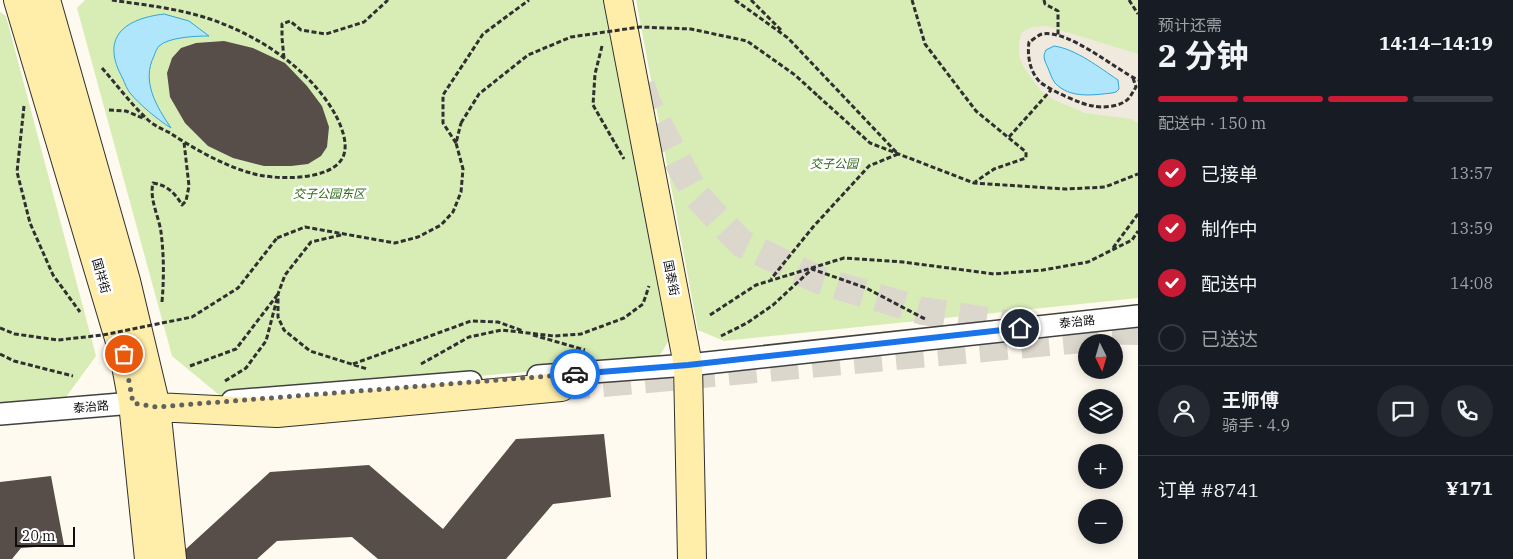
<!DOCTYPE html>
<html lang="zh">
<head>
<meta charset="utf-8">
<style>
	:root { --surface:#171b24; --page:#242831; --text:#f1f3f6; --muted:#9ea1a6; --line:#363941; --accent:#c91b35 }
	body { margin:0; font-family:"IBM Plex Serif","Noto Sans SC",serif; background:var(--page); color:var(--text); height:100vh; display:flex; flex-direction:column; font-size:19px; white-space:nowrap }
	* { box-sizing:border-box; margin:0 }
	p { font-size:16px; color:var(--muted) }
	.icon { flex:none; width:28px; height:28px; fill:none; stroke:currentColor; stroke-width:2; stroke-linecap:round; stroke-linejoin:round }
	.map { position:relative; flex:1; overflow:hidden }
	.sheet { display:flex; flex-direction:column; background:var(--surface); width:375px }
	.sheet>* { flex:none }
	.needle { width:32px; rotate:175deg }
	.fabs { position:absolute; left:1078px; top:334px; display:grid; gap:10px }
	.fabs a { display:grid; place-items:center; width:45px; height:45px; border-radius:50%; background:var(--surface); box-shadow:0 2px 12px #0003; font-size:25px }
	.scale { position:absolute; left:15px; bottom:12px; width:60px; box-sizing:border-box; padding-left:5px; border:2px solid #0e0e0e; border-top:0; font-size:14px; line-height:18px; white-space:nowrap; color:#0e0e0e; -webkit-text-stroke:4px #fff; paint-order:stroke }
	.pin { position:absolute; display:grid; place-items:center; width:42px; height:42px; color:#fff; margin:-21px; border:2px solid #fff; border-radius:50%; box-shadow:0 1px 5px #0007 }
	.courier { position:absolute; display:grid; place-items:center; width:50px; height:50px; margin:-25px; border:4px solid #1a73e8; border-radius:50%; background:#fff; color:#222; box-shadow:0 1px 6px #0007 }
	.summary em { font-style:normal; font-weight:700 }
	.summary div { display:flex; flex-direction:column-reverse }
	.summary { display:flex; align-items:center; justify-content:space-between; height:85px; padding:0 20px }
	h1 { font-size:32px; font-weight:700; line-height:38px }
	.bar { display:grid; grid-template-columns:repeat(4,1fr); gap:8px 5px; align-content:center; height:60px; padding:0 20px }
	.bar i { height:6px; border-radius:4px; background:var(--line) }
	.bar .on { background:var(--accent) }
	.bar p { grid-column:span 4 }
	.line { display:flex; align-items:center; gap:12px; padding:0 20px; border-top:1px solid var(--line) }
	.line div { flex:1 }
	.round { display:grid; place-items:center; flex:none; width:52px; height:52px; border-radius:26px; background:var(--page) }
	ol { padding:0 20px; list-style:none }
	li { display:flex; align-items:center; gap:15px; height:55px }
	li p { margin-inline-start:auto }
	li .icon { padding:5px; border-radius:50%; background:var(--accent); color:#fff; stroke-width:4 }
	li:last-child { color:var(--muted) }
	li i { width:28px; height:28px; border:2px solid var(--line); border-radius:50% }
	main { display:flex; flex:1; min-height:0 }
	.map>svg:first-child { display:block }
</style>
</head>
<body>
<main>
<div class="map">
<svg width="1138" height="559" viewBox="0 0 1138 559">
	<rect width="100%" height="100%" fill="#fffaef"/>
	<path fill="#d7edb5" d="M85,0H609L671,337L657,360L224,399L172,356L77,8Z
		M636,0H1138V298L724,341L698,330Z
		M0,12L6,16L96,356L66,397L0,403Z"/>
	<path fill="#f0e9dd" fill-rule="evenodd" d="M1047,26L1138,54V123L1131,119L1085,113L1052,99L1040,90L1023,66L1019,56V42L1022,32L1032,27ZM1084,57L1118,80L1116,92L1080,95Z"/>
	<path fill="#afe6fb" stroke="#30a5d7" d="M164,14L189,21L209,36C196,36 169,37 159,46C157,48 155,53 154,56C141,82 157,107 171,128C157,119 141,106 130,93C127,89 125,84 123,79C100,38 123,19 164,14Z
		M1054,46C1076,49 1100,68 1118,80L1119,89L1116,92L1112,93C1093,95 1070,99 1055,83C1052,79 1050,73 1048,68C1045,61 1042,57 1046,50Z"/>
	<path fill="#574d49" d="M224,41L253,48L285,63L307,86L322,106L329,127L327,147L321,156L308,164L291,166H264L233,158L208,146L185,123L170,97L167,73L172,58L181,48L196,43Z
		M604,434L611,497L553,504L506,559H378L352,537L277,541L257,559H175L270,472L369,465L443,529L516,439Z
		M51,476L64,545L21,548L12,559H0V482Z"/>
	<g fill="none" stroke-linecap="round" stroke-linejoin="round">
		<path stroke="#dbd7cd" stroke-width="28" stroke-dasharray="28 14" stroke-linecap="butt" d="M641,85L647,103L696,195L741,243L819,280L923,311L1027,327
			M1070,330L1138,331
			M561,387L1093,338"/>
		<g stroke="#414141" stroke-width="24">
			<path id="street" d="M538,376L688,365L1138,316
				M232,401L471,382
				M0,414L133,403L147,405"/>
		</g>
		<g stroke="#303030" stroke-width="30">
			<path id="secondary" d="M18,0L124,355L133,403L149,559
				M46,0L126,281L156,407L172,559
				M618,0L688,365L692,559
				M156,407L277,413L561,387"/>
		</g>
		<path stroke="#303030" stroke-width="3" stroke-dasharray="5 2.5" stroke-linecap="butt" d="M735,0L788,38L898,154L869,166L813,227L771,279
			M751,0L781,30
			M912,0L925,44L976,111L1026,152V158L994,169L975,182
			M1044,0L1045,4L1058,11V35
			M1129,0L1138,14
			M602,46L595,74L593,105L624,159
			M284,58L282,38V24L290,21L301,30L326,34L364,22L388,0
			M102,68C117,85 131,104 147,119C153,125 162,129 170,133C193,148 224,166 251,173C273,180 331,182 343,157C349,144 341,125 335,114C307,64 247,28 193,14C166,7 138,4 111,0
			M1133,78L1136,87C1132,93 1130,99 1124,102C1116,107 1101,108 1093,106C1082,105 1048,89 1040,82C1030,72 1027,56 1029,42C1033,40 1038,35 1042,34C1068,29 1115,69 1138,80
			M818,96L870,143L974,183L1065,189L1105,187L1138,174
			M24,106L17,172L30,223L53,275L80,312
			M109,110L126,111L145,119
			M1009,137L1051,90
			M456,143L443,123V95L483,34L529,0
			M341,235L311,242L285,275L278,294V317L284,330L310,351L367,369
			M277,238L305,227L395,243L418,237L441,225L453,212L461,192L463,169L456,143L461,123
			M1113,248L1138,214
			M162,302C164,278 164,256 161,232C159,217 149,199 153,183C167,185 175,193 182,205L186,201L189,186L184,142
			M710,315L756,285L844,258L903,262L994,274L1043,270L1088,262L1132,240L1138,231
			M533,335L585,350
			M721,336L747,323L773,305L812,269L866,288L925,319
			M0,354L14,361L73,376
			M353,364L471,321L498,322L523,331
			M421,364L469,337L502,330L554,336L581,334L624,318L643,304L649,286
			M190,366L236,349L278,294
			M225,381L246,368L266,341L277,299"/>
		<use href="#street" stroke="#fff" stroke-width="21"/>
		<use href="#secondary" stroke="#ffedaa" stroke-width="28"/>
		<path stroke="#303030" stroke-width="3" stroke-dasharray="5 2.5" stroke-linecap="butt" d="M461,123L479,94L528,55L571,37L640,27L691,29L747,41L795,75L818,96
			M0,328L15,334L58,340L103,335L192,317L238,288L277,238"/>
	</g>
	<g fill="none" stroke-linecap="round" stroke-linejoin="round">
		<path stroke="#62615d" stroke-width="5" stroke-dasharray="0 9" d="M124,354L133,403L156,407L575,374"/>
		<path stroke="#1a73e8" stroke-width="6" d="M575,374L688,365L1020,328"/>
	</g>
	<g text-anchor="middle" stroke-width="5" stroke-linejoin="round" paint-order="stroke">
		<g font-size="12" font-style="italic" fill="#326b19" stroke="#fff">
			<text x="834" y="168">交子公园</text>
			<text x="329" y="198">交子公园东区</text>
		</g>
		<g font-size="12" fill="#0e0e0e" stroke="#fff">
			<text transform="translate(101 276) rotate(74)" y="4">国祥街</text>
			<text transform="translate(671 278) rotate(79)" y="4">国泰街</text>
			<text transform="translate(1077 322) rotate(-6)" y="4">泰治路</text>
			<text transform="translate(91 407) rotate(-5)" y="4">泰治路</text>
		</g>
	</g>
</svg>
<div class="fabs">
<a><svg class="needle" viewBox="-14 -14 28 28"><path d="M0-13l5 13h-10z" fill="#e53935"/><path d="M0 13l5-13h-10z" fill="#9ea1a6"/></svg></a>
<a><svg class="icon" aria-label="layers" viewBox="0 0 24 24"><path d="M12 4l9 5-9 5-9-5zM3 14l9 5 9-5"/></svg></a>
<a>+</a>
<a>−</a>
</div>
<div class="scale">20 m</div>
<div class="pin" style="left:124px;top:354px;background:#ea580c"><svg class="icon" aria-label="bag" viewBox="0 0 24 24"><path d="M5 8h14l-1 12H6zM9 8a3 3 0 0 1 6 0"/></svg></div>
<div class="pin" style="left:1020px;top:328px;background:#1f2937"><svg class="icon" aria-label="home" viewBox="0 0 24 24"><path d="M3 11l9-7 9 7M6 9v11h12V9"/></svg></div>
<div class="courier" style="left:575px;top:374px"><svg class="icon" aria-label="car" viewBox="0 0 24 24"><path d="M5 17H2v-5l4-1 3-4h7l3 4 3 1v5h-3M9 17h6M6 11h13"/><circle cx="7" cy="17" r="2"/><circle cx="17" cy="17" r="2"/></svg></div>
</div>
<section class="sheet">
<div class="summary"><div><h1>2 分钟</h1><p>预计还需</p></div><em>14:14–14:19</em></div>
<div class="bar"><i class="on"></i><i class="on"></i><i class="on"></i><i></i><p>配送中 · 150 m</p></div>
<ol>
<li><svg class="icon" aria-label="check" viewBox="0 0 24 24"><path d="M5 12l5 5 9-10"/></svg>已接单<p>13:57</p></li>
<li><svg class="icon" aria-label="check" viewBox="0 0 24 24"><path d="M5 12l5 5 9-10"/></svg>制作中<p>13:59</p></li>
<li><svg class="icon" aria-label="check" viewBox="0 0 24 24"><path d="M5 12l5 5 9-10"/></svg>配送中<p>14:08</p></li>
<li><i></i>已送达</li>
</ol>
<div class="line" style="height:90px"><a class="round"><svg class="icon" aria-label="person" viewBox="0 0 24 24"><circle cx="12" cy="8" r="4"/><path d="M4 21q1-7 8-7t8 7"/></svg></a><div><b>王师傅</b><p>骑手 · 4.9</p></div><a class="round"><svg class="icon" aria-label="chat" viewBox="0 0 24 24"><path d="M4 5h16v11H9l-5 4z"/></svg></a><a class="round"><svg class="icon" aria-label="phone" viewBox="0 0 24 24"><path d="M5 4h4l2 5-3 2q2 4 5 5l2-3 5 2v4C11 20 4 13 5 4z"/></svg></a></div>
<div class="line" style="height:65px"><div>订单 #8741</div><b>¥171</b></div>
</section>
</main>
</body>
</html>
